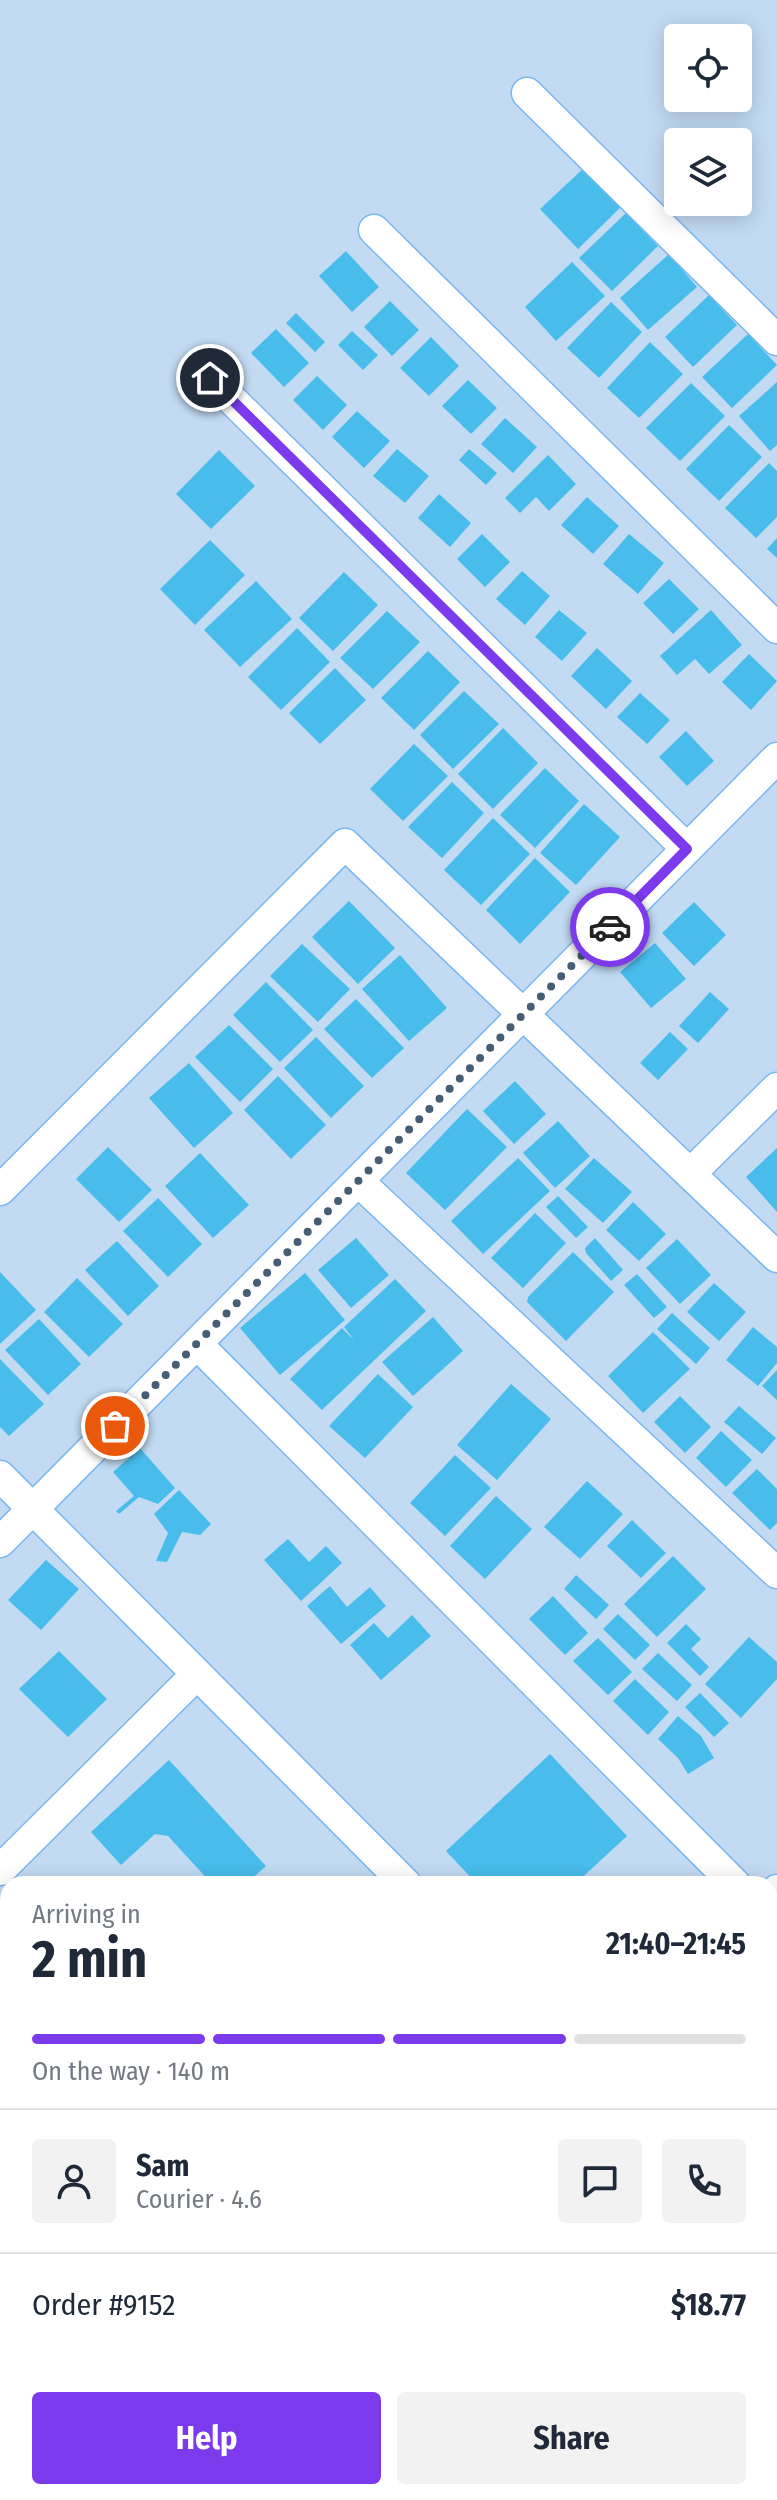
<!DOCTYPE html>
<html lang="en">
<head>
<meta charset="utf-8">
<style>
	:root { --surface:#fff; --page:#f2f2f3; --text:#1f2937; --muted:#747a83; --line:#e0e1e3; --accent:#7c3aed }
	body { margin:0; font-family:"Fira Sans Condensed",sans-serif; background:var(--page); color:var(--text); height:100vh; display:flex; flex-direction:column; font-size:30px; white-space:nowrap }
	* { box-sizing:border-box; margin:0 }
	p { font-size:26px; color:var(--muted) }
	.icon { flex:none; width:44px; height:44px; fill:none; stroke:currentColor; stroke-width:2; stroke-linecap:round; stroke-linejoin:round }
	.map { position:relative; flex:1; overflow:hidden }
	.sheet { position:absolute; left:0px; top:1876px; width:778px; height:624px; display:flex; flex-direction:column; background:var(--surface); border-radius:24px 24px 0 0; box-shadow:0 4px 20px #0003 }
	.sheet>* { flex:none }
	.tools { position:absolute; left:664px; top:24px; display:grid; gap:16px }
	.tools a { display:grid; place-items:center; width:88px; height:88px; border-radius:8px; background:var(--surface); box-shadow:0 4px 20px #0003; font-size:40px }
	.pin { position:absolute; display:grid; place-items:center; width:68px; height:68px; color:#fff; margin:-34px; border:4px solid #fff; border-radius:50%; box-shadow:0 2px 8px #0007 }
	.courier { position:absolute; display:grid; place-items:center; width:80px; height:80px; margin:-40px; border:6px solid #7c3aed; border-radius:50%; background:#fff; color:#222; box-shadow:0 2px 10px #0007 }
	.overview em { font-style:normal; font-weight:700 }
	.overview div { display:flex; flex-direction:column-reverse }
	.overview { display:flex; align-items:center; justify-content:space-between; height:136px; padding:0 32px }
	h1 { font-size:52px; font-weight:700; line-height:60px }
	.bar { display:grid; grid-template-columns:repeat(4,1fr); gap:12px 8px; align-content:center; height:96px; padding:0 32px }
	.bar i { height:10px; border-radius:6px; background:var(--line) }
	.bar .current { background:var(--accent) }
	.bar p { grid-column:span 4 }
	.line { display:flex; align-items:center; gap:20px; padding:0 32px; border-top:2px solid var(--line) }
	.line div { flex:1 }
	.round { display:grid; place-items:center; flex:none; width:84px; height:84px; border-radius:8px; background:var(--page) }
	.primary-button { display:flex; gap:16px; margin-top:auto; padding:16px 32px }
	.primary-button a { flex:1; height:92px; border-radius:8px; background:var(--accent); color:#fff; font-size:32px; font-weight:700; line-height:92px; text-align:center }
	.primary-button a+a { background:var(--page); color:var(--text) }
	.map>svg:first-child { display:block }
</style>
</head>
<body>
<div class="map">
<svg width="777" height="2500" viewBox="0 0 777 2500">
	<rect width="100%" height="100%" fill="#c2dbf3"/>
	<path fill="#48bdec" d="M586,166L623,205L578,249L540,209Z
		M626,213L658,246L612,291L579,258Z
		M346,251L379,287L352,312L319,276Z
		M669,254L697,287L648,330L620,298Z
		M572,262L605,296L556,341L525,307Z
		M709,295L737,325L693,367L665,337Z
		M390,301L419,330L392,356L364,327Z
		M611,302L642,332L599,378L567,348Z
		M296,313L325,342L315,352L286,323Z
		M276,329L309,363L284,387L251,353Z
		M352,331L378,355L363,370L338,345Z
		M748,334L777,365L732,408L702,377Z
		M431,337L459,366L429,396L400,368Z
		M650,342L683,374L639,418L607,388Z
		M317,376L347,405L323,430L293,400Z
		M468,380L497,408L471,434L442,406Z
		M777,382V445L770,451L739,416Z
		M691,383L725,416L680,461L646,428Z
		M357,411L390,441L364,468L332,437Z
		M505,418L537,447L513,473L481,444Z
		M729,425L762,457L719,501L686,469Z
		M397,449L429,476L405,503L373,476Z
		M469,449L497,473L486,485L459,460Z
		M219,450L255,486L211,529L176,494Z
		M548,455L576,484L549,511L536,497L520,513L505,498Z
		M769,463L777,471V517L756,538L725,508Z
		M439,494L471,523L450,547L418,518Z
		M587,497L619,526L593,554L561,525Z
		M482,534L510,562L485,587L457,559Z
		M629,534L664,563L638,594L603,564Z
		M777,538V558L767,549Z
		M210,540L245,575L195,625L160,589Z
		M522,571L550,596L525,625L496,599Z
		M344,572L378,605L333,651L299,618Z
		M669,579L699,609L673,634L643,603Z
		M256,581L292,619L240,667L204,630Z
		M559,610L587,633L562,661L535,637Z
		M711,610L742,645L709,674L695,659L677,675L660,656Z
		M387,611L420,642L373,689L340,658Z
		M297,628L330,662L281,710L248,677Z
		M597,648L632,681L606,709L571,676Z
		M428,651L460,682L414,730L381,698Z
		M749,654L777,681L751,710L722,682Z
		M335,668L366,700L320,744L289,713Z
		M464,691L499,724L453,769L420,735Z
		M640,693L670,720L647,744L617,717Z
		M503,728L538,763L493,809L458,774Z
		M686,731L714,761L687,786L659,757Z
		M414,744L448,776L403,821L370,789Z
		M545,768L579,801L535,848L500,815Z
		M452,782L484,813L442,858L408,827Z
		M584,804L620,837L576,885L540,853Z
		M493,818L530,854L481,905L444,870Z
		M535,858L570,892L520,944L486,910Z
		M349,901L395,948L358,984L312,937Z
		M694,902L726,935L694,966L662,933Z
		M655,943L686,979L651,1008L620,972Z
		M302,944L350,989L318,1022L270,976Z
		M400,955L447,1008L409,1041L362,989Z
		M266,982L313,1030L280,1062L233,1015Z
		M710,992L729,1009L698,1043L679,1026Z
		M356,999L404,1048L372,1078L324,1029Z
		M229,1025L273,1069L240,1102L195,1057Z
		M670,1032L688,1049L658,1080L640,1063Z
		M316,1037L364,1086L331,1118L284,1068Z
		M189,1063L233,1113L194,1148L149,1098Z
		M278,1076L326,1125L291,1159L244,1110Z
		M515,1081L546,1114L514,1144L483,1111Z
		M467,1109L507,1147L445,1210L406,1173Z
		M558,1121L590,1156L555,1188L523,1153Z
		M108,1147L152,1190L119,1222L76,1179Z
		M777,1148V1212L746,1177Z
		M200,1153L249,1205L213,1238L165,1186Z
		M518,1158L550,1191L483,1254L451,1221Z
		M594,1158L632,1192L603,1223L565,1189Z
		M558,1196L588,1227L576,1238L546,1207Z
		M158,1198L202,1244L168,1277L123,1231Z
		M633,1202L666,1234L639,1261L606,1230Z
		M535,1213L566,1243L523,1288L491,1258Z
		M356,1238L389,1275L351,1308L318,1270Z
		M595,1238L623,1270L611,1281L586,1253L585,1248Z
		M677,1239L711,1275L680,1304L646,1268Z
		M117,1241L159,1286L128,1316L85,1270Z
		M573,1252L614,1292L566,1341L527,1302L528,1297Z
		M0,1272L36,1310L0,1344Z
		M305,1273L345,1320L280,1375L240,1328Z
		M637,1274L667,1307L654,1318L624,1285Z
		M77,1278L123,1324L89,1357L44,1312Z
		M395,1279L426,1311L322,1410L290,1379L342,1328L354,1340L344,1327Z
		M714,1283L746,1312L719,1341L687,1312Z
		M672,1313L710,1348L696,1364L657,1329Z
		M433,1317L463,1351L413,1396L382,1362Z
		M39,1319L81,1364L48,1395L5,1350Z
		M753,1327L777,1347V1363L758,1386L726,1360Z
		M653,1332L690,1369L643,1413L608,1376Z
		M0,1359L44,1404L9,1436L0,1427Z
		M777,1370V1400L762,1386Z
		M378,1374L413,1407L365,1458L329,1426Z
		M511,1384L551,1419L497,1480L457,1445Z
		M680,1396L711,1427L685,1453L654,1422Z
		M739,1406L776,1438L762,1454L724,1422Z
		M721,1431L752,1460L726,1487L696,1458Z
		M140,1448L175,1488L158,1504L139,1497L119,1514L116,1511L134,1496L113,1472Z
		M455,1455L491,1488L445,1536L410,1503Z
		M757,1469L777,1489V1523L770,1530L732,1493Z
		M587,1481L623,1514L580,1559L544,1527Z
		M179,1490L211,1524L200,1535L182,1532L167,1562L156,1561L168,1533L154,1514Z
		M496,1496L532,1529L485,1579L450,1546Z
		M632,1520L666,1553L641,1578L607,1546Z
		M288,1539L309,1562L326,1546L342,1563L301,1601L264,1560Z
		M673,1556L706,1589L657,1637L624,1604Z
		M46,1560L79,1589L41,1630L8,1600Z
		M576,1575L609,1605L596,1619L564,1589Z
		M330,1586L347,1607L370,1587L386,1606L341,1644L307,1606Z
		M553,1596L588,1633L565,1655L529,1619Z
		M618,1614L650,1645L635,1660L603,1629Z
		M412,1615L431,1636L381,1680L350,1645L374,1623L388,1638Z
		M686,1624L701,1639L691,1649L709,1667L700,1676L667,1643Z
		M749,1637L777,1662V1679L741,1718L705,1684Z
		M598,1638L632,1672L608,1695L573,1661Z
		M59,1651L107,1699L68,1737L19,1689Z
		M658,1653L692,1685L677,1701L642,1669Z
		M635,1679L669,1712L648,1735L613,1701Z
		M700,1693L729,1723L714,1737L685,1707Z
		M678,1716L701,1736L714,1758L688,1774L678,1758L658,1739Z
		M550,1754L627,1836L575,1884H477L446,1851Z
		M169,1760L266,1866L246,1884H212L168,1836L155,1834L121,1865L91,1832Z
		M770,2075L777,2082V2107L770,2100Z
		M770,2111L777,2119V2127L770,2134Z
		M770,2451L777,2458V2496L770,2489Z
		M448,2492H475L483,2500H456Z
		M519,2492H521L529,2500H511Z
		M727,2492H763L770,2500H718Z"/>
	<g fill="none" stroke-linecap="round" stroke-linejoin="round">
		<g stroke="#79b7f2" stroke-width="33">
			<path id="minor" d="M527,93L777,340
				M374,230L777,628
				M210,378L687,849
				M690,1174L777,1088
				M358,1181L777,1573
				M0,1190L345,844L777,1257
				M197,1344L735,1884
				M0,1476L406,1884
				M0,1542L777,758
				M0,1870L197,1674
				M770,1897L777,1890
				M770,1919L777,1926
				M770,2254L777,2261
				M321,2492L329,2500
				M642,2492L650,2500
				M127,2500L136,2492"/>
		</g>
		<use href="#minor" stroke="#fff" stroke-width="30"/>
	</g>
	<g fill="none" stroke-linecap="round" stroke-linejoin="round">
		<path stroke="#465e75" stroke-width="8" stroke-dasharray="0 14.4" d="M115,1426L610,927"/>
		<path stroke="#7c3aed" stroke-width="10" d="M210,378L687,849L610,927"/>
	</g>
</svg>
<div class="tools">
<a><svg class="icon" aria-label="locate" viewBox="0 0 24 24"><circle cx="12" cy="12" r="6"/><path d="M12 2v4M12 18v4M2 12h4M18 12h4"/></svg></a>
<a><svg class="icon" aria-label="layers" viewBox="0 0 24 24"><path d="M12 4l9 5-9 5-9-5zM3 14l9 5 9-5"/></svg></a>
</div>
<div class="pin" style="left:115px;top:1426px;background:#ea580c"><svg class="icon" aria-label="bag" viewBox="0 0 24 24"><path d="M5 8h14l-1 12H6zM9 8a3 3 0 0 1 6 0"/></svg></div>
<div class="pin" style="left:210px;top:378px;background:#1f2937"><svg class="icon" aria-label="home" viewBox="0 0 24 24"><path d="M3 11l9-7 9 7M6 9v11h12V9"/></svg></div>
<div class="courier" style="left:610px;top:927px"><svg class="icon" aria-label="car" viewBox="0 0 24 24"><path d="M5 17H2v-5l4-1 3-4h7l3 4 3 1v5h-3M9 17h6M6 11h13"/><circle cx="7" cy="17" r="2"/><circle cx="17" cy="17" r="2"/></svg></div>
<section class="sheet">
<div class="overview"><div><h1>2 min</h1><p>Arriving in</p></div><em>21:40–21:45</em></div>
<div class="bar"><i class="current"></i><i class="current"></i><i class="current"></i><i></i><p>On the way · 140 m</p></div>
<div class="line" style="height:144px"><a class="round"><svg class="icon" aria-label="person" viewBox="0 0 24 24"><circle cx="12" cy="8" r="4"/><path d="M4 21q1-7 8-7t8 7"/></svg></a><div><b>Sam</b><p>Courier · 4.6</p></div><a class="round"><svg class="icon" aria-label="chat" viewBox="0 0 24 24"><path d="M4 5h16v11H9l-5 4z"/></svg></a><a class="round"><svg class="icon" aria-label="phone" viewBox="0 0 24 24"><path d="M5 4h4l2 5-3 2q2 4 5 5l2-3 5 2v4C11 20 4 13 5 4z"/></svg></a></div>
<div class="line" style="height:104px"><div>Order #9152</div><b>$18.77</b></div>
<div class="primary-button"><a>Help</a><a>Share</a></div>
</section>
</div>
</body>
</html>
